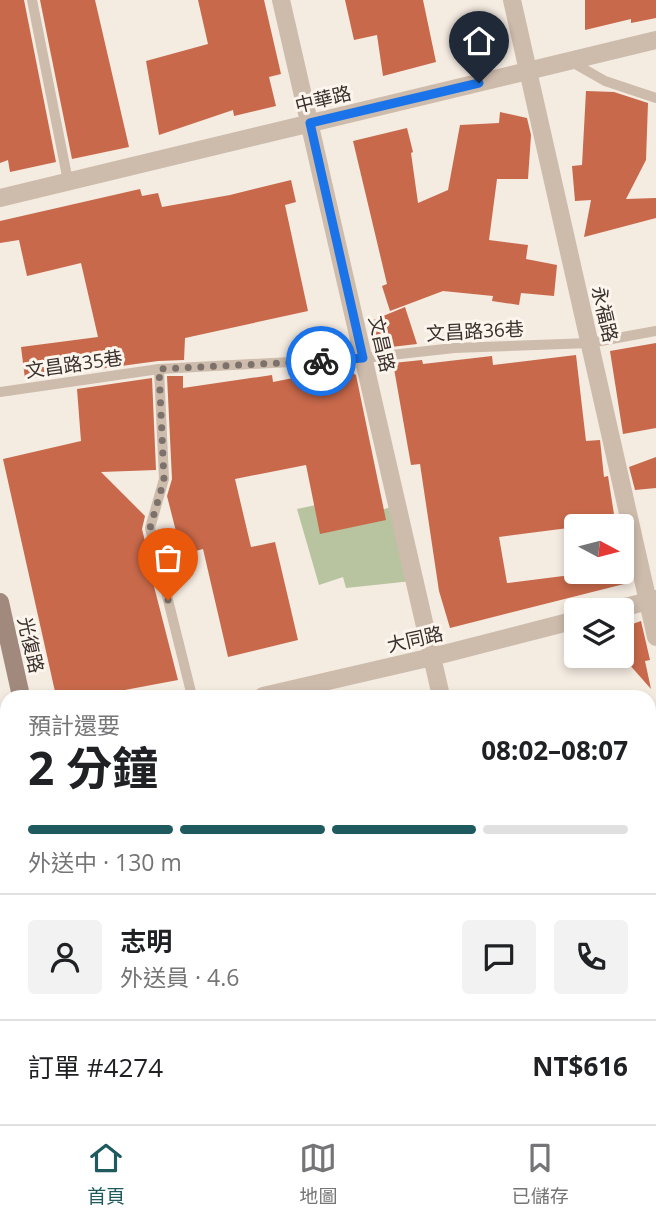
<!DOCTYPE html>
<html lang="zh-TW">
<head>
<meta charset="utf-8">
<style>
	:root { --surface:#fff; --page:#f2f2f2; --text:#202124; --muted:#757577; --line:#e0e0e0; --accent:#1f5a5e }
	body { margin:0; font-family:"Open Sans","Noto Sans TC",sans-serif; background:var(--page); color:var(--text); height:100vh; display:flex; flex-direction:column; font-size:26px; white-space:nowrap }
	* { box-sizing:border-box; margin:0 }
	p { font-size:23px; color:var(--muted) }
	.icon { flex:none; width:38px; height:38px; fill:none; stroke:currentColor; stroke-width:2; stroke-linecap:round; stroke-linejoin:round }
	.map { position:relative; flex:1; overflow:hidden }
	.side { position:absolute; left:0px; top:690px; width:656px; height:436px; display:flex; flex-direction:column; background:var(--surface); border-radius:21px 21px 0 0; box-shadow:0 4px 10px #0003 }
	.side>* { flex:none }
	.needle { width:46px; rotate:97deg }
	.fabs { position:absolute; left:564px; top:514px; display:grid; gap:14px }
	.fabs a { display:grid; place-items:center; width:70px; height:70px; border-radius:7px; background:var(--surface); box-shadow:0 4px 10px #0003; font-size:35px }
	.pin { position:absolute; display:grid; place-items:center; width:60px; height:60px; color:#fff; margin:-72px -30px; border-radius:50% 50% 50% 0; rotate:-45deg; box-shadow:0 0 7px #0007 }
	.pin .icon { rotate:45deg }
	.courier { position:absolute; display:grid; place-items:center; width:70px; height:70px; margin:-35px; border:5px solid #1a73e8; border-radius:50%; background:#fff; color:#222; box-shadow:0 2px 9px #0007 }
	.summary em { font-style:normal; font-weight:700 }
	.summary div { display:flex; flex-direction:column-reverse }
	.summary { display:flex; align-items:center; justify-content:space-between; height:119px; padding:0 28px }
	h1 { font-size:46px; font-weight:700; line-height:52px }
	.bar { display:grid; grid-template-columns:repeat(4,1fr); gap:10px 7px; align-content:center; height:84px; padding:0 28px }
	.bar i { height:9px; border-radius:5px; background:var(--line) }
	.bar .on { background:var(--accent) }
	.bar p { grid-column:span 4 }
	.line { display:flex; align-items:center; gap:18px; padding:0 28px; border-top:2px solid var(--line) }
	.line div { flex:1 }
	.round { display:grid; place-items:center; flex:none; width:74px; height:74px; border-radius:7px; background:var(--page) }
	.tab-bar { display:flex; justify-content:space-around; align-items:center; height:98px; border-top:2px solid var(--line); background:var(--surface); font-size:19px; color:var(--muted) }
	.tab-bar a { display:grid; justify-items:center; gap:4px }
	.tab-bar .on { color:var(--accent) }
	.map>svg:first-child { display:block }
</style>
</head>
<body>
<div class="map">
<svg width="656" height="1124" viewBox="0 0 656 1124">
	<rect width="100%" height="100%" fill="#f4ebe1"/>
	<path fill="#b8c4a0" d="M321,504L328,525L395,506L412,581L346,588L343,577L319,585L297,509Z"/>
	<path fill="#c8694b" d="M0,0H24L56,162L10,172L8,160L0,163Z
		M40,0H95L129,147L72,159Z
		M198,0H264L281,74L269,77L276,106L234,116L233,110L159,135L146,61L208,44Z
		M345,0H423L436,62L383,76L377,35L354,40Z
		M585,0H656V18L631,23V19L585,30Z
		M586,91L614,92L648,103L646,160L626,199L656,198V218L584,237L591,200L575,201L572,166L582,165Z
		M500,112L527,118L531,135L528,179H497L489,240L528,245L526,259L557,265L554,296L521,293L519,305L492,301L493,296L443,291L390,311L382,286L387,284L353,141L407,128L413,152L411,153L418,203L448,190L460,125L499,123Z
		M291,180L296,202L285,205L308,311L185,338L184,360L158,361L25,379L21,347L98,337L81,263L27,276L19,240L0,243V221L140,189L142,196L158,193L162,207L230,195Z
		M405,307L417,344L391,347L390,344L377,348L371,321Z
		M656,343V428L623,434L610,351Z
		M576,355L586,441L600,440L604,477L608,476L616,527H576L499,537L507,583L579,574L578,572H630L632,582L450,628L439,591L420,464L411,465L393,363L422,360L423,364L492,356L493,365Z
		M344,368L356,375L386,520L320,534L306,465L235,479L251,547L275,542L298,640L228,657L203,549L166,559L158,529L181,551L167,496L172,479L167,376H183V388L272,375L273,382Z
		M152,378L156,470L101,472L145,516L142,529L150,562L148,563L178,680L93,696H56L3,459L81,441L77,389Z
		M656,457V488L635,490L629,467Z
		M641,621L650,660L645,661L651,689L621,655V628Z"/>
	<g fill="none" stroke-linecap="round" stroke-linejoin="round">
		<path stroke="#cdbbac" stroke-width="10" d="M32,0L68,181
			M570,61L605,81L656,98
			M159,369L164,479L150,528L192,696
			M0,392L159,369L364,358L454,348L590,343L656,331"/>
		<path stroke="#cdbbac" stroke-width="18" d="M281,0L441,696
			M512,0L656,637
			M0,198L656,40
			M610,611L656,599
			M263,696L432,657L576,620
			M0,757L7,755
			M0,974L7,971
			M538,1118L540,1124"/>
		<path stroke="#a18a7d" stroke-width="18" d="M0,602L21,696
			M114,1118L115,1124"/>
	</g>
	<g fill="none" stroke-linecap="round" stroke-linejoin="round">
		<path stroke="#7c716b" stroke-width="7" stroke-dasharray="0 12.6" d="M168,600L150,528L164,480L159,369L321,361"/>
		<path stroke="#1a73e8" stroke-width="9" d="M321,361L363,358L310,123L479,83"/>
	</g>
	<g text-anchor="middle" stroke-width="6" stroke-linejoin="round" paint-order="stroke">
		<g font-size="19" fill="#3b302b" stroke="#fbf5ee">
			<text transform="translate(323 99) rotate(-14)" y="7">中華路</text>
			<text transform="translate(605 314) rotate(77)" y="7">永福路</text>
			<text transform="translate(475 331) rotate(-3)" y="7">文昌路36巷</text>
			<text transform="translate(382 344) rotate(77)" y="7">文昌路</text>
			<text transform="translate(74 364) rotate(-8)" y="7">文昌路35巷</text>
			<text transform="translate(415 639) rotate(-13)" y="7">大同路</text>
			<text transform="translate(31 645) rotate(77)" y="7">光復路</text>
		</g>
	</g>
</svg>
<div class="fabs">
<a><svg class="needle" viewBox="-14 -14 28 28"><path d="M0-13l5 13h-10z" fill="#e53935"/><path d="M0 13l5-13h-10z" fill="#757577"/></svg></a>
<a><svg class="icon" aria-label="layers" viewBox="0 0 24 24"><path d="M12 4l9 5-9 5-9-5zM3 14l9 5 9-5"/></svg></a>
</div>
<div class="pin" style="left:168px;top:600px;background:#ea580c"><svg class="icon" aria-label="bag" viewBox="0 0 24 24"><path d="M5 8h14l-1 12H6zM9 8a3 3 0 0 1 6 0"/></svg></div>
<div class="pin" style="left:479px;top:83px;background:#1f2937"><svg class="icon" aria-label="home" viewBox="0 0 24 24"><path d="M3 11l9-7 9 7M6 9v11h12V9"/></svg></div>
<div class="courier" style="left:321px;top:361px"><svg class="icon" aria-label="bike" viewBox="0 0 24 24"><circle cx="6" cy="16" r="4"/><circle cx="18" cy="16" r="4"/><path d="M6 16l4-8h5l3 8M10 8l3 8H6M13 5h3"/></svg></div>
<section class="side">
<div class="summary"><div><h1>2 分鐘</h1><p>預計還要</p></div><em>08:02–08:07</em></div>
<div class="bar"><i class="on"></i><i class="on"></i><i class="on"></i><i></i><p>外送中 · 130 m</p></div>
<div class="line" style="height:126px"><a class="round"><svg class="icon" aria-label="person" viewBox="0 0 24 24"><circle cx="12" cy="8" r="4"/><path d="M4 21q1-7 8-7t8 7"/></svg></a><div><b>志明</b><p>外送員 · 4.6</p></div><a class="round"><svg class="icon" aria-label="chat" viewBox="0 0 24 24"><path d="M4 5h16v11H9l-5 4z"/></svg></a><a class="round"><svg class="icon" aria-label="phone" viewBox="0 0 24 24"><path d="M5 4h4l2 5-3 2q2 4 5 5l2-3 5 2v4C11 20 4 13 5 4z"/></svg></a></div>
<div class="line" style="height:91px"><div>訂單 #4274</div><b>NT$616</b></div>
</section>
</div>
<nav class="tab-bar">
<a class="on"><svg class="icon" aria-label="home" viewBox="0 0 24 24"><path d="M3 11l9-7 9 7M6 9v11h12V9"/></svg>首頁</a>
<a><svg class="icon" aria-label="map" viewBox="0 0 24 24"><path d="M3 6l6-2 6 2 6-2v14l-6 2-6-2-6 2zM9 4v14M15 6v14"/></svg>地圖</a>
<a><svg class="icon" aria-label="saved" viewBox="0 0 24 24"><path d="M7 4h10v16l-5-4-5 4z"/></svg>已儲存</a>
</nav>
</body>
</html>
